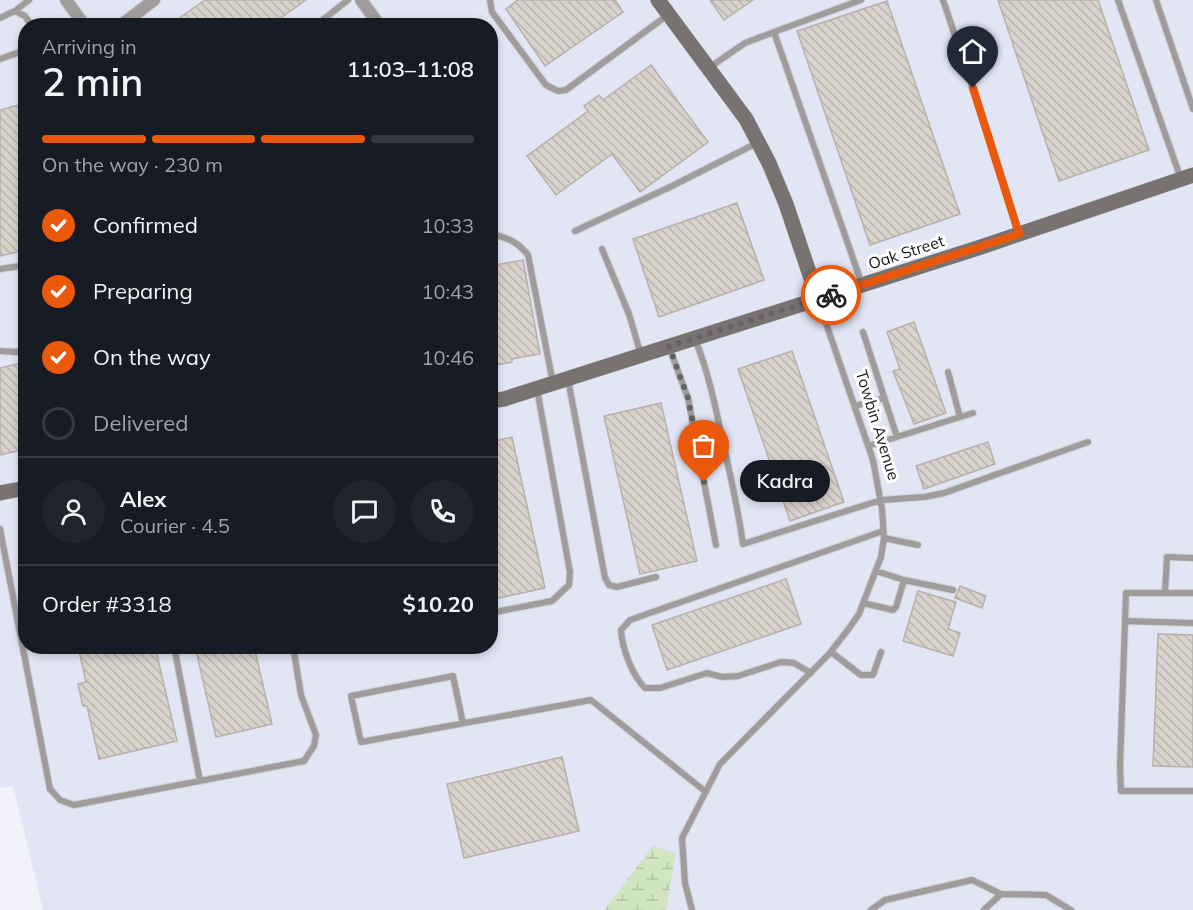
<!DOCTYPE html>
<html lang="en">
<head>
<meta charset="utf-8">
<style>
	:root { --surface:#171b24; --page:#20242c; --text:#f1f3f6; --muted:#9ea1a6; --line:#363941; --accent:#ea580c }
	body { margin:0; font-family:Mulish,sans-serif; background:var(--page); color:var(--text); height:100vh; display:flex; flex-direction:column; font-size:22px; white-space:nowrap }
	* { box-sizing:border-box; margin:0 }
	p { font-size:20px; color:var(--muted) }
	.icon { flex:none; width:33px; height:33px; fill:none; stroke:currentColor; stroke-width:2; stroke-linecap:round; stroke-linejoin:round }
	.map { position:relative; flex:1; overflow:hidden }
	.details { position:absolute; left:18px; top:18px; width:480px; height:636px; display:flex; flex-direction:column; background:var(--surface); border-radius:24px; box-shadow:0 3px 9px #0003 }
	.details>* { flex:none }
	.pin { position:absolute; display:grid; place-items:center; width:51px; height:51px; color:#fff; margin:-62px -26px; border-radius:50% 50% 50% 0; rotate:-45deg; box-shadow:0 0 6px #0007 }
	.pin .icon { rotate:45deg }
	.courier { position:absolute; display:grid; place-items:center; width:60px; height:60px; margin:-30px; border:4px solid #ea580c; border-radius:50%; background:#fff; color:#222; box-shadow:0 2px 8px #0007 }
	.bubble { position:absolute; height:42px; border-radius:21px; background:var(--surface); box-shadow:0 3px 9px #0003; font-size:20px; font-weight:600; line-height:42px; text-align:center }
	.head em { font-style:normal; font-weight:600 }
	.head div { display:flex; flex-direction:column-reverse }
	.head { display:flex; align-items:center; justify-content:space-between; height:102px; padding:0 24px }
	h1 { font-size:39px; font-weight:600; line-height:45px }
	.bar { display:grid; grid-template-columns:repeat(4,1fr); gap:9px 6px; align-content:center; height:72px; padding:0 24px }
	.bar i { height:8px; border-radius:4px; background:var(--line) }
	.bar .current { background:var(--accent) }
	.bar p { grid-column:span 4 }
	.line { display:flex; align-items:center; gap:15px; padding:0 24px; border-top:2px solid var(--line) }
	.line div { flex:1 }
	.round { display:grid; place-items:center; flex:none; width:63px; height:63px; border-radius:32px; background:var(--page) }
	ol { padding:0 24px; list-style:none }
	li { display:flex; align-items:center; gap:18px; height:66px }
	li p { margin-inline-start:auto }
	li .icon { padding:6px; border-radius:50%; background:var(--accent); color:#fff; stroke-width:4 }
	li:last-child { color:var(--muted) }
	li i { width:33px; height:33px; border:3px solid var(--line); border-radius:50% }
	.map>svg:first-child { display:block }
</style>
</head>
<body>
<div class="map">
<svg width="1193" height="910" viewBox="0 0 1193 910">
	<defs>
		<pattern id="wetland-marsh" width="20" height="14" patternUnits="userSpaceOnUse" patternTransform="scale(1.5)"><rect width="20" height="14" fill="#d0e5c0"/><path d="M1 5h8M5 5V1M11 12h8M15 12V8" fill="none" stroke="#b2c4a4"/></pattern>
		<pattern id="building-back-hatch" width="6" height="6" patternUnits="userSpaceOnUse" patternTransform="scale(1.5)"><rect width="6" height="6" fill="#d9d2cd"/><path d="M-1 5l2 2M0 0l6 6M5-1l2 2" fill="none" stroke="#bab4af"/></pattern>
	</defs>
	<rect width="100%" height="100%" fill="#f1f2fa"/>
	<path fill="#e2e5f4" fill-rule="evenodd" d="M0,0H1193V910H43L13,786L0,788ZM26,26H490V646H26Z"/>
	<path fill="url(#wetland-marsh)" d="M653,846L676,853L666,910H604Z"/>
	<path fill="url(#building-back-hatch)" stroke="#b7b0ab" stroke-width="1.5" d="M205,0H306L269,26H168Z
		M518,0H615L623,12L545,66L506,9Z
		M710,0H753L724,20Z
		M998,0H1098L1149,150L1059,181Z
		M887,1L960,214L870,245L797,31Z
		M651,65L708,142L640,192L612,154L556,195L527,156L588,111L584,106L599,95L603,100Z
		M26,103V250L0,256V110Z
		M737,203L764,280L659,317L633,239Z
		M523,260L540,354L512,359V362L490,366V266Z
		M914,322L946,413L914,424L893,371L900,369L887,332Z
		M792,351L844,502L790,521L738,369Z
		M26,362V449L0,455V368Z
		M661,403L697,561L640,574L604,416Z
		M512,437L545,588L490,600V442Z
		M988,442L995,464L924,489L916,466Z
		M786,579L801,624L667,670L652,625Z
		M960,586L986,596L982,608L955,598Z
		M918,591L956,602L948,629L960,633L953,656L903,641Z
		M1158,634L1193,635V767L1153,766Z
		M78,646H155L177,741L99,759L87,706H83L78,684L86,682Z
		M195,646H254L272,724L216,737Z
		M562,757L579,831L464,858L447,784Z"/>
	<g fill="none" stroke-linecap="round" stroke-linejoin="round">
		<g stroke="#cecfd6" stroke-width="8">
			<path id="lane" d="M490,0L492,12L546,85L558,91L566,90L669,14
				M861,0L774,32L862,284
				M943,0L988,133L1019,234
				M1118,0L1181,179
				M1156,0L1193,109
				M15,11L29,0
				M0,18L15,11L25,16L32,26
				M315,26L348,0
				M0,59L26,50
				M710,67L745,43L774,32
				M575,231L670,187L757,143
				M490,234C507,237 518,242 528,255L553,383
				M602,249L629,314L641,355
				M0,269L26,265
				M863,332L897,437
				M695,339C708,371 715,404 722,438C730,473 738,508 743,544L881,500L924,497L944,493L1088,442
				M669,347L688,398L716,545
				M0,351L16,352L26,350
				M948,372L960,417
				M568,379L605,578L609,585L617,587L656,577
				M855,406L884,398
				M868,446L973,413
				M0,529L50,789L60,800L74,805L304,761L314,746L316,735L301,695L293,646
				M884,538L918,545
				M876,571L904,580L953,590
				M1165,593L1167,557L1193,558
				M1193,593H1126L1120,766L1121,791H1193
				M863,603L893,610L896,607L904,580
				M490,613L552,601L569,585L570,572L537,389
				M1125,621L1193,623
				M174,646L200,781
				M831,652L861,675H873L881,652
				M811,673L794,663L781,662L738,676L722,677L707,673L660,688H645C632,675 622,648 621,630L630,620L883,531
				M463,723L453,676L351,696L361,742L591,700L706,792
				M692,910L685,883L682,838L720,764L829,654L847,631L859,614L881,557L884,538L882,509L873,460L818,300
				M871,910L885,900L972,880L1001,894L1046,895L1071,910
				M984,910L1001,894"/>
		</g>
		<g stroke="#cecfd6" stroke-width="14">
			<path id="street" d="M66,0L85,26
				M361,0L380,26
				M120,26L154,0"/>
		</g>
		<g stroke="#cecfd6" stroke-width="16">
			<path id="secondary" d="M658,0L746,119L769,163L786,204L818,299
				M490,401L504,399L981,247L1193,175
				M0,493L26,488"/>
		</g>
		<use href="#lane" stroke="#9f9c9b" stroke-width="6"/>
		<use href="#street" stroke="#9f9c9b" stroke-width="12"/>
		<use href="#secondary" stroke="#787271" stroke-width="15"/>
	</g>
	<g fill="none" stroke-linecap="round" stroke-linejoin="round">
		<path stroke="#636468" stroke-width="6" stroke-dasharray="0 10.8" d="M704,482L688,398L669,346L831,295"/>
		<path stroke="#ea580c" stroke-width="8" d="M831,295L1019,234L973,88"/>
	</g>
	<g text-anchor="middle" stroke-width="6" stroke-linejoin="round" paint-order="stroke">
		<g font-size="16" fill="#161719" stroke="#fff">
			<text transform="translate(906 252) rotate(-18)" y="6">Oak Street</text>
			<text transform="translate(878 425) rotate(73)" y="6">Towbin Avenue</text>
		</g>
	</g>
</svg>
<div class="pin" style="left:704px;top:482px;background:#ea580c"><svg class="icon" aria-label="bag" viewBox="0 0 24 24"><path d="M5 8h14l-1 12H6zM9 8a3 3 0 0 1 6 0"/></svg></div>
<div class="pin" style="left:973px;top:88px;background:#1f2937"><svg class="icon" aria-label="home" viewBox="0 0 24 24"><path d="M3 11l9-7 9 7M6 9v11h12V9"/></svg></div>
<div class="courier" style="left:831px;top:295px"><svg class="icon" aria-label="bike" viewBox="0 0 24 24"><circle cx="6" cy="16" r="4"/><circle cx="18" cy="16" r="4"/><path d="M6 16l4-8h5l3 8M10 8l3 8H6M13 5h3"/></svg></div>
<div class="bubble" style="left:740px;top:460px;width:90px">Kadra</div>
<section class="details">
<div class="head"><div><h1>2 min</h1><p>Arriving in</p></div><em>11:03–11:08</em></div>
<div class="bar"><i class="current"></i><i class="current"></i><i class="current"></i><i></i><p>On the way · 230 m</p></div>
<ol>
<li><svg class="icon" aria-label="check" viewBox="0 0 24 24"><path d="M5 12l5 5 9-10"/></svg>Confirmed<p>10:33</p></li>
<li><svg class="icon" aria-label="check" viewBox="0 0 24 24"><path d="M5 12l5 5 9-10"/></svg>Preparing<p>10:43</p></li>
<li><svg class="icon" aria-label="check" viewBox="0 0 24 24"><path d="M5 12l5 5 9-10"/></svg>On the way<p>10:46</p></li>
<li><i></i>Delivered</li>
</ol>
<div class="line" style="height:108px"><a class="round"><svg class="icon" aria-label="person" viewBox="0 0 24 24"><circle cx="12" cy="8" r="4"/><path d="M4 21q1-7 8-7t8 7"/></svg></a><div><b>Alex</b><p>Courier · 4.5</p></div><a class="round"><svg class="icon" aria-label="chat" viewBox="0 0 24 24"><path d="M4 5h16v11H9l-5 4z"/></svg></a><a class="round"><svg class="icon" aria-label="phone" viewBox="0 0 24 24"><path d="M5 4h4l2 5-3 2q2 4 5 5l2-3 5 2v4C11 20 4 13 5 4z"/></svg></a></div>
<div class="line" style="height:78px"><div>Order #3318</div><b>$10.20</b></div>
</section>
</div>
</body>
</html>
